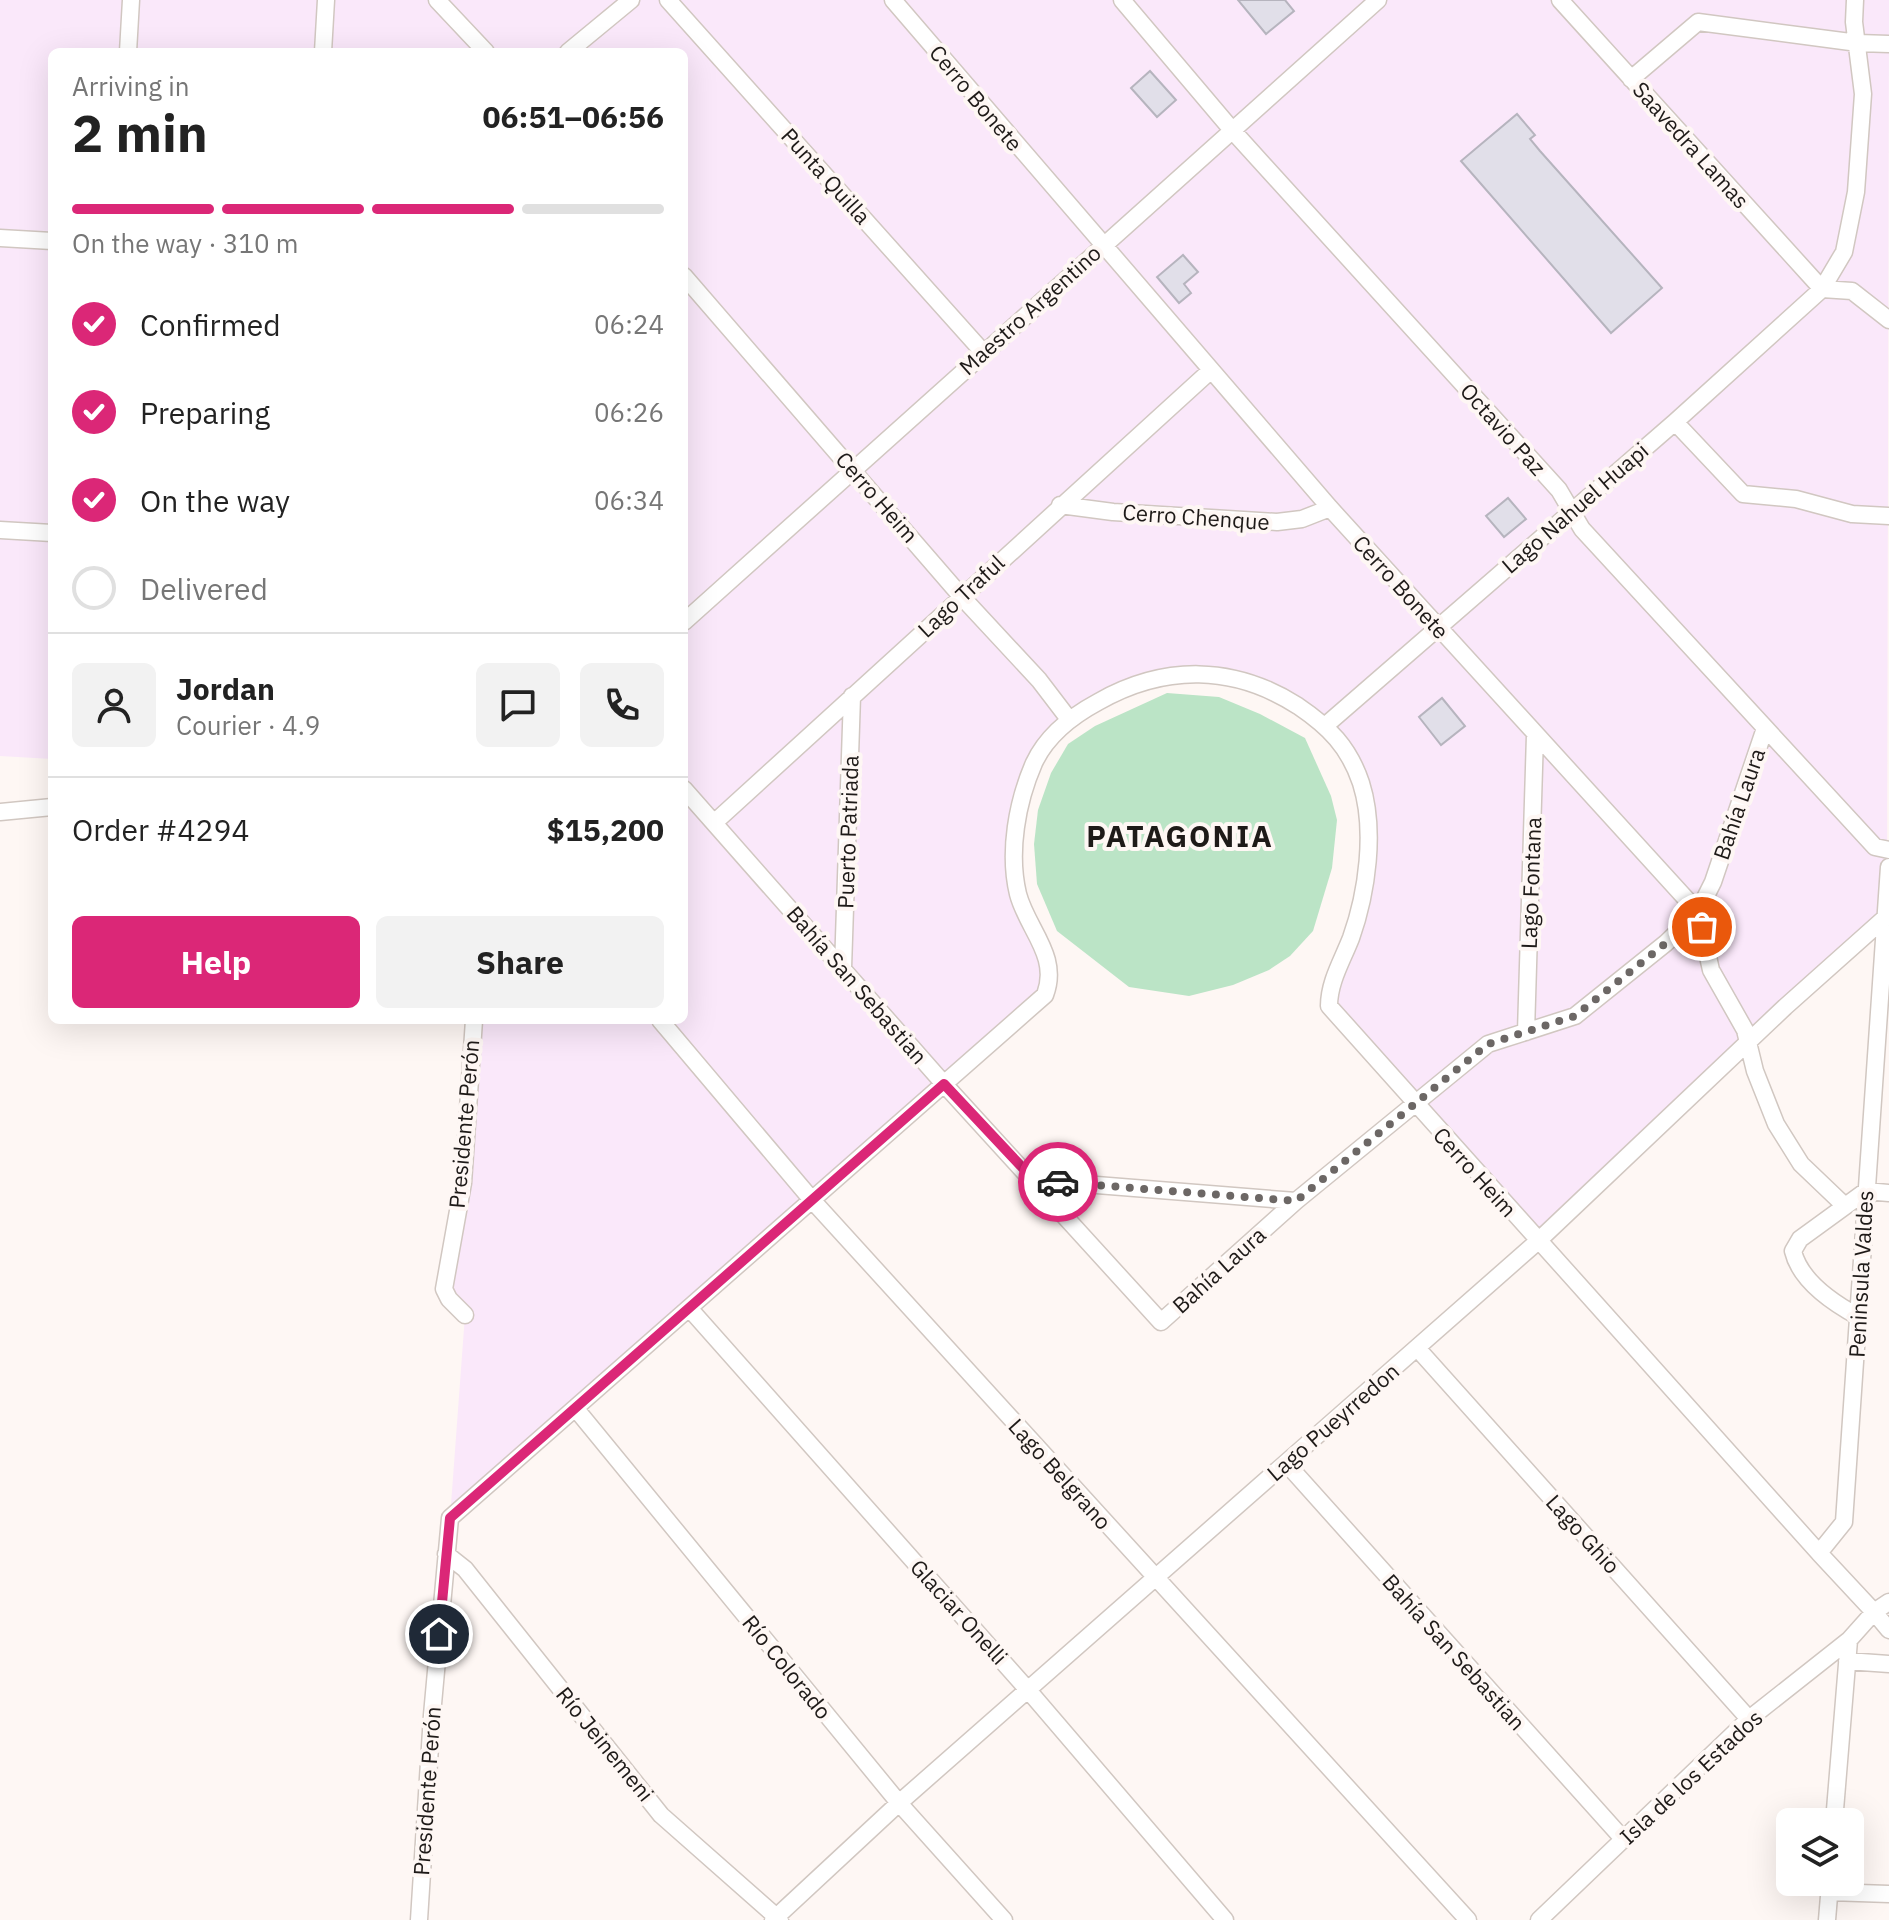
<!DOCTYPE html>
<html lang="en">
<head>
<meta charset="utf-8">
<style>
	:root { --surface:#fff; --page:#f2f2f2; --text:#222; --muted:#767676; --line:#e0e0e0; --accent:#db2777 }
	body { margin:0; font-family:"IBM Plex Sans",sans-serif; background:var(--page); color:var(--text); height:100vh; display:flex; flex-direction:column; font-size:30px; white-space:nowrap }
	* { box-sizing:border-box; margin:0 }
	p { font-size:26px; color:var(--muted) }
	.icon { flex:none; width:44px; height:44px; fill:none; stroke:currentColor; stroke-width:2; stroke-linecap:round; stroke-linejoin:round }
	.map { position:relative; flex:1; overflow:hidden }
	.panel { position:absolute; left:48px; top:48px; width:640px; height:976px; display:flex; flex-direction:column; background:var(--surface); border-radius:12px; box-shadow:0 8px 32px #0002 }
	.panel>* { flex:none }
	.controls { position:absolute; left:1776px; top:1808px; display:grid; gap:16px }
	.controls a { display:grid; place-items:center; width:88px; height:88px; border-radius:12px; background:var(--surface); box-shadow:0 8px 32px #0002; font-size:40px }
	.pin { position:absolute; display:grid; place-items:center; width:68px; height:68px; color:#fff; margin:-34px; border:4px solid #fff; border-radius:50%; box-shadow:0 2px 8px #0007 }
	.courier { position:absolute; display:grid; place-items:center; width:80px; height:80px; margin:-40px; border:6px solid #db2777; border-radius:50%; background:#fff; color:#222; box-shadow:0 2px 10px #0007 }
	.head em { font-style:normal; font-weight:700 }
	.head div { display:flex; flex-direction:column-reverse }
	.head { display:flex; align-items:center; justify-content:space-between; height:136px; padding:0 24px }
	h1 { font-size:52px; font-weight:700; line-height:60px }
	.bar { display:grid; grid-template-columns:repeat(4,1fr); gap:12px 8px; align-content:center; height:96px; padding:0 24px }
	.bar i { height:10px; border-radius:6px; background:var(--line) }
	.bar .current { background:var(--accent) }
	.bar p { grid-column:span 4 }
	.line { display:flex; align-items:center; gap:20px; padding:0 24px; border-top:2px solid var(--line) }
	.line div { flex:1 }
	.round { display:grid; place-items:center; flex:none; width:84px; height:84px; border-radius:12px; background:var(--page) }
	ol { padding:0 24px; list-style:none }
	li { display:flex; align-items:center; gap:24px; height:88px }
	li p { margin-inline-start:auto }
	li .icon { padding:8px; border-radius:50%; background:var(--accent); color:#fff; stroke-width:4 }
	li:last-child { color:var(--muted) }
	li i { width:44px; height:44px; border:4px solid var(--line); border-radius:50% }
	.action { display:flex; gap:16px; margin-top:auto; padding:16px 24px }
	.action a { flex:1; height:92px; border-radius:12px; background:var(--accent); color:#fff; font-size:32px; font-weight:700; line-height:92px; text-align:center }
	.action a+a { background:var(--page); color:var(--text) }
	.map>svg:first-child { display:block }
</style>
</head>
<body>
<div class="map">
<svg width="1889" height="1920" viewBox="0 0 1889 1920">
	<rect width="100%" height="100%" fill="#fef7f4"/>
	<path fill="#fae8fa" d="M0,0H1889L1887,916L1537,1242L1329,1006L1364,881L1362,785L1326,725L1236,677L1153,680L1068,719L1035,761L1014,853L1050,981L450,1518L465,1315L449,1299L474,1020H684V52H52V759L0,756Z"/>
	<path fill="#bbe4c6" d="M1167,693L1219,697L1260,714L1305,738L1331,796L1337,820L1332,868L1313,931L1290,956L1269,970L1233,985L1189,996L1129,987L1057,931L1037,884L1034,844L1038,810L1051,773L1068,744L1095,726Z"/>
	<path fill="#e1dfe9" stroke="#b6b4be" stroke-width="2" d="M1238,0H1285L1294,11L1266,34Z
		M1150,71L1176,100L1157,117L1131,88Z
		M1517,114L1535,135L1530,139L1540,151L1662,288L1611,333L1461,161Z
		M1183,255L1198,272L1184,284L1191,293L1179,303L1157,277Z
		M1508,498L1526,519L1504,537L1486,516Z
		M1442,698L1465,726L1441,745L1419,717Z"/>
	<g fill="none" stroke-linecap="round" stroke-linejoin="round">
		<g stroke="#d1c7c1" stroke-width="19">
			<path id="street" d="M437,0L486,52
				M668,0L983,352
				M893,0L1330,508L1698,912L1711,970L1745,1030L1755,1071L1776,1124L1801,1164L1845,1206
				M1122,0L1232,130L1559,490L1582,529L1875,847L1889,850
				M1855,0L1854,22L1863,94L1856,192L1844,252L1822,289L1852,291L1889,320
				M128,52L131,0
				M323,52L326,0
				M568,52L631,0
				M1631,79L1698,22L1858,43L1889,44
				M0,238L52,241
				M684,276L961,596L1039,680L1068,718
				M1675,422L1743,494L1796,499L1852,514L1889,516
				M1060,505L1113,512L1277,522L1302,519L1330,508
				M0,530L52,533
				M684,622L1378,0
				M1326,725L1675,422L1822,289L1560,0
				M684,789L944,1084L1161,1322L1296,1201L1488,1044L1575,1016L1666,943L1698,912L1713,882L1764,731
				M0,812L52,807
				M715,822L1209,372
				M843,968L852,696
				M660,1020L812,1200L1468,1920
				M1526,1032L1535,735
				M1034,1180L1296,1201
				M689,1308L1028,1690L1225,1920
				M465,1315L449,1299L444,1289L463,1183L474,1020
				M1859,1317C1833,1303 1800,1281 1793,1251L1800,1239L1866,1191L1889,1193
				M1417,1348L1749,1719
				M576,1409L899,1803L1004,1920
				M1286,1463L1624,1840
				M446,1554L465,1569L661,1815L780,1920
				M1889,1602L1874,1612L1889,1630
				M1847,1661L1889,1664
				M1834,1822L1849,1640
				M1829,1892L1889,1894
				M419,1920L432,1715L450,1518L1045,995C1060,956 1027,929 1018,894C1008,852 1017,802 1034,763C1047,735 1072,716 1098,702C1165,664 1234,665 1298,706C1329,727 1349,747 1361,783C1376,830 1367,893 1351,938C1342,961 1329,982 1329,1006L1819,1553
				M773,1920L899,1803L1537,1242L1785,1007L1887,916
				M1539,1920L1749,1719L1849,1640L1874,1612L1819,1553L1844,1522L1889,867
				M1827,1920L1830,1884"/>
		</g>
		<use href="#street" stroke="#fff" stroke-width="16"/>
	</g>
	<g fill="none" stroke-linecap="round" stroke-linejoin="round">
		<path stroke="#6c6765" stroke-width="8" stroke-dasharray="0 14.4" d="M1058,1182L1296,1201L1488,1044L1575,1016L1666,943L1698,912L1702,927"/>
		<path stroke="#db2777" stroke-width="10" d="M439,1634L450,1518L944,1084L1034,1180L1058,1182"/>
	</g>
	<g text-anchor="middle" stroke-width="8" stroke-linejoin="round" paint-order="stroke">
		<g font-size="22" fill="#1e1a18" stroke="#fef7f4">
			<text transform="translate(976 98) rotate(50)" y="8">Cerro Bonete</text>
			<text transform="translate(1691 145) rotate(48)" y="8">Saavedra Lamas</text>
			<text transform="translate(826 176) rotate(48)" y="8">Punta Quilla</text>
			<text transform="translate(1030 310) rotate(-42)" y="8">Maestro Argentino</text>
			<text transform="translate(1503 429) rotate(48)" y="8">Octavio Paz</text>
			<text transform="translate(877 497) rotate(49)" y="8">Cerro Heim</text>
			<text transform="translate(1575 508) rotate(-41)" y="8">Lago Nahuel Huapi</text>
			<text transform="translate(1196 517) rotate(4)" y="8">Cerro Chenque</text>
			<text transform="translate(1401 587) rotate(48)" y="8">Cerro Bonete</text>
			<text transform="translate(961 596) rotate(-43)" y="8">Lago Traful</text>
			<text transform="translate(1739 804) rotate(-71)" y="8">Bahía Laura</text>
			<text transform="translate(848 832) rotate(-88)" y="8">Puerto Patriada</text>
			<text transform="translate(1531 883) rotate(-88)" y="8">Lago Fontana</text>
			<text transform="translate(857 985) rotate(49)" y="8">Bahía San Sebastian</text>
			<text transform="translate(464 1124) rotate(-85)" y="8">Presidente Perón</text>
			<text transform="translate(1475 1172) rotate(48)" y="8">Cerro Heim</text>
			<text transform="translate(1219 1270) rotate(-42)" y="8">Bahía Laura</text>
			<text transform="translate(1861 1274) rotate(-87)" y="8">Peninsula Valdes</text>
			<text transform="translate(1333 1422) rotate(-41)" y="8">Lago Pueyrredon</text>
			<text transform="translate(1060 1474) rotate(48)" y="8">Lago Belgrano</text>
			<text transform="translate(1583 1534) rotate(48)" y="8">Lago Ghio</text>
			<text transform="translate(959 1612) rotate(48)" y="8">Glaciar Onelli</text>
			<text transform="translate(1454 1652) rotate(48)" y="8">Bahía San Sebastian</text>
			<text transform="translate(787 1667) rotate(51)" y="8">Río Colorado</text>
			<text transform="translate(605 1744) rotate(51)" y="8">Río Jeinemeni</text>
			<text transform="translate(1691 1777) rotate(-43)" y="8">Isla de los Estados</text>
			<text transform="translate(427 1791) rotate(-86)" y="8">Presidente Perón</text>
		</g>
		<g font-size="30" font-weight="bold" letter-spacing="2" fill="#1e1a18" stroke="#fef7f4">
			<text x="1180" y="847">PATAGONIA</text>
		</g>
	</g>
</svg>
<div class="controls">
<a><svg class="icon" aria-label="layers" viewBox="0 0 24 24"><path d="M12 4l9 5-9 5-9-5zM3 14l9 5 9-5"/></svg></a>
</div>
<div class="pin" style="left:1702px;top:927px;background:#ea580c"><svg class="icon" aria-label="bag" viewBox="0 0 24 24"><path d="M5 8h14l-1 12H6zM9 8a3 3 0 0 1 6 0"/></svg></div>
<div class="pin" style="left:439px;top:1634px;background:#1f2937"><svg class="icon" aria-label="home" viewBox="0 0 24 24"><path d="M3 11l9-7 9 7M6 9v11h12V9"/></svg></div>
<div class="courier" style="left:1058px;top:1182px"><svg class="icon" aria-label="car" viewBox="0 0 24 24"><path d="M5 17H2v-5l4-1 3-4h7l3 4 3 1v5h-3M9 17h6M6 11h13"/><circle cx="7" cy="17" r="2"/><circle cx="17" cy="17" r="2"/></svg></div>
<section class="panel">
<div class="head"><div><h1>2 min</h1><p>Arriving in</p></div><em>06:51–06:56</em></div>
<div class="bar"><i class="current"></i><i class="current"></i><i class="current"></i><i></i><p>On the way · 310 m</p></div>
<ol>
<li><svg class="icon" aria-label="check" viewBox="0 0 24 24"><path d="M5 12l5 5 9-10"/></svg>Confirmed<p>06:24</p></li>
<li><svg class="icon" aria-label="check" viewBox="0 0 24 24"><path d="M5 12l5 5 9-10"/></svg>Preparing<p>06:26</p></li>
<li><svg class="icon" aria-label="check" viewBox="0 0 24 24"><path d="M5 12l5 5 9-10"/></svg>On the way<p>06:34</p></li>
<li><i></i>Delivered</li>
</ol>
<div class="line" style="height:144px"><a class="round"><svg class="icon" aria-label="person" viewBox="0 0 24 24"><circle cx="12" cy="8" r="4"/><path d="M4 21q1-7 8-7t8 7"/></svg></a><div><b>Jordan</b><p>Courier · 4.9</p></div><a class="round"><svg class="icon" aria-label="chat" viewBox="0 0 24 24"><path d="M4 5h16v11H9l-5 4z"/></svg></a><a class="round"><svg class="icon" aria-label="phone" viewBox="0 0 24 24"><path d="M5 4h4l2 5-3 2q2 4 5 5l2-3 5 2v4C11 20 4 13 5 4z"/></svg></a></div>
<div class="line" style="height:104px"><div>Order #4294</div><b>$15,200</b></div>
<div class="action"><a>Help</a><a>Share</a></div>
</section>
</div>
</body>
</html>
